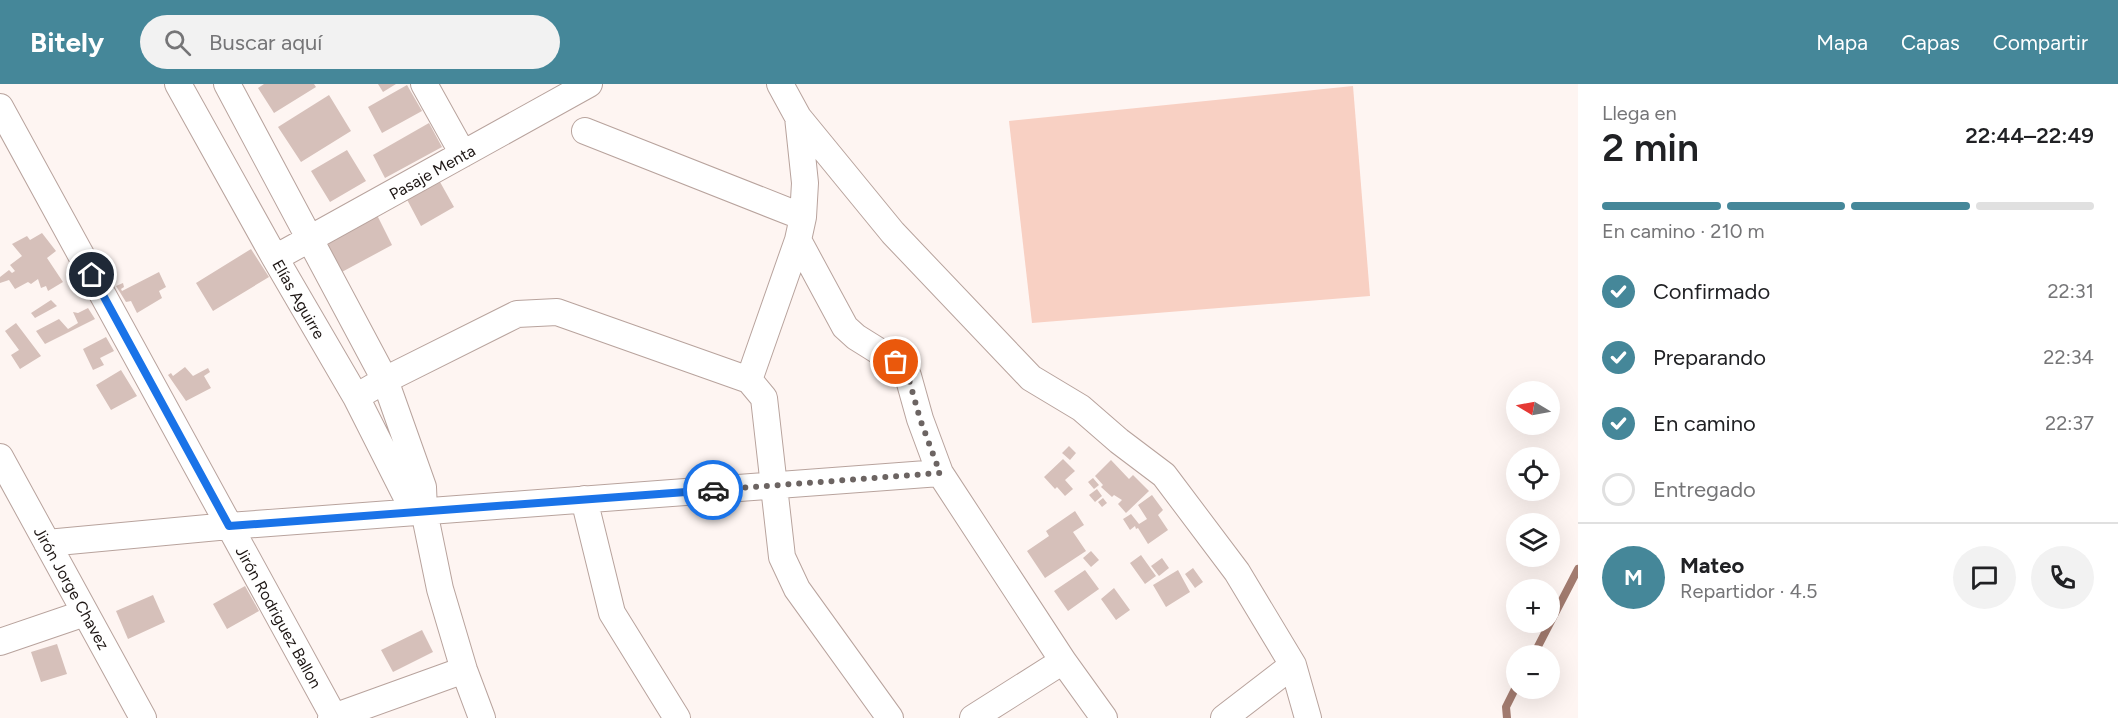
<!DOCTYPE html>
<html lang="es">
<head>
<meta charset="utf-8">
<style>
	:root { --surface:#fff; --page:#f2f2f2; --text:#202124; --muted:#757577; --line:#e0e0e0; --accent:#458799 }
	body { margin:0; font-family:Figtree,sans-serif; background:var(--page); color:var(--text); height:100vh; display:flex; flex-direction:column; font-size:22px; white-space:nowrap }
	* { box-sizing:border-box; margin:0 }
	p { font-size:20px; color:var(--muted) }
	.icon { flex:none; width:33px; height:33px; fill:none; stroke:currentColor; stroke-width:2; stroke-linecap:round; stroke-linejoin:round }
	.map { position:relative; flex:1; overflow:hidden }
	.panel { display:flex; flex-direction:column; background:var(--surface); width:540px }
	.panel>* { flex:none }
	.needle { width:39px; rotate:280deg }
	.fabs { position:absolute; left:1506px; top:297px; display:grid; gap:12px }
	.fabs a { display:grid; place-items:center; width:54px; height:54px; border-radius:50%; background:var(--surface); box-shadow:0 6px 24px #0002; font-size:30px }
	.pin { position:absolute; display:grid; place-items:center; width:51px; height:51px; color:#fff; margin:-26px; border:3px solid #fff; border-radius:50%; box-shadow:0 2px 6px #0007 }
	.courier { position:absolute; display:grid; place-items:center; width:60px; height:60px; margin:-30px; border:4px solid #1a73e8; border-radius:50%; background:#fff; color:#222; box-shadow:0 2px 8px #0007 }
	.head em { font-style:normal; font-weight:600 }
	.head div { display:flex; flex-direction:column-reverse }
	.head { display:flex; align-items:center; justify-content:space-between; height:102px; padding:0 24px }
	h1 { font-size:39px; font-weight:600; line-height:45px }
	.bar { display:grid; grid-template-columns:repeat(4,1fr); gap:9px 6px; align-content:center; height:72px; padding:0 24px }
	.bar i { height:8px; border-radius:4px; background:var(--line) }
	.bar .on { background:var(--accent) }
	.bar p { grid-column:span 4 }
	.line { display:flex; align-items:center; gap:15px; padding:0 24px; border-top:2px solid var(--line) }
	.line div { flex:1 }
	.round { display:grid; place-items:center; flex:none; width:63px; height:63px; border-radius:32px; background:var(--page) }
	ol { padding:0 24px; list-style:none }
	li { display:flex; align-items:center; gap:18px; height:66px }
	li p { margin-inline-start:auto }
	li .icon { padding:6px; border-radius:50%; background:var(--accent); color:#fff; stroke-width:4 }
	li:last-child { color:var(--muted) }
	li i { width:33px; height:33px; border:3px solid var(--line); border-radius:50% }
	header { display:flex; align-items:center; gap:36px; box-sizing:border-box; height:84px; padding:0 30px; background:var(--accent); color:#fff }
	header strong { font-size:28px }
	nav { display:flex; gap:33px; margin-inline-start:auto; font-size:21px }
	.search { width:420px; height:54px; background:var(--page); display:flex; align-items:center; gap:15px; box-sizing:border-box; padding:0 21px; border-radius:33px; color:var(--muted); font-size:22px }
	main { display:flex; flex:1; min-height:0 }
	.map>svg:first-child { display:block }
</style>
</head>
<body>
<header>
<strong>Bitely</strong>
<div class="search"><svg class="icon" aria-label="search" viewBox="0 0 24 24"><circle cx="10" cy="10" r="6"/><path d="M15 15l6 6"/></svg>Buscar aquí</div>
<nav><a>Mapa</a><a>Capas</a><a>Compartir</a></nav>
</header>
<main>
<div class="map">
<svg width="1578" height="634" viewBox="0 0 1578 634">
	<rect width="100%" height="100%" fill="#fef5f2"/>
	<path fill="#f8d0c3" d="M1353,2L1370,212L1032,239L1009,37Z"/>
	<g fill="none" stroke-linecap="round" stroke-linejoin="round">
		<path stroke="#a27b6f" stroke-width="8" d="M1533,572L1578,485
			M1507,634L1506,623L1516,603"/>
	</g>
	<path fill="#d6c0ba" d="M264,0H314L316,3L274,29L258,4Z
		M378,0H396L383,8Z
		M407,1L422,27L382,49L368,23Z
		M329,11L351,47L301,78L278,43Z
		M429,39L442,63L385,94L373,71Z
		M347,66L366,97L330,118L311,87Z
		M435,89L454,123L421,142L403,108Z
		M377,131L392,161L340,189L324,159Z
		M42,149L56,167L47,174L63,198L48,207L46,202L41,204L38,195L31,200L28,198L15,205L9,196L0,199V193L9,186L12,189L15,187L10,181L22,172L12,160L27,152L30,156Z
		M251,165L269,193L213,227L196,199Z
		M159,188L166,203L159,207L162,214L137,229L131,217L126,218L116,202L123,199L124,203L121,205L122,207Z
		M51,216L57,222L35,234L31,229Z
		M88,224L95,235L45,260L36,247L59,235L68,245L78,239L73,228L78,229Z
		M16,239L41,272L20,285L11,271L19,266L5,247Z
		M106,253L114,267L100,274L104,281L93,286L83,265Z
		M185,283L193,292L208,284L210,288L204,292L211,304L186,317L168,291L171,289L173,292Z
		M121,286L137,312L111,326L96,301Z
		M1069,362L1076,369L1070,376L1062,369Z
		M1063,375L1075,387L1065,396L1073,405L1065,412L1057,403L1055,405L1044,393Z
		M1111,376L1129,395L1133,391L1149,407L1126,429L1118,420L1122,416L1114,411L1112,413L1101,403L1103,401L1095,392Z
		M1093,394L1099,401L1094,405L1088,398Z
		M1097,405L1102,412L1095,418L1089,411Z
		M1152,411L1163,426L1158,431L1168,446L1148,460L1138,444L1136,445L1135,442L1130,446L1123,435L1131,430L1139,440L1147,435L1138,421Z
		M1103,414L1107,419L1102,423L1098,418Z
		M1075,427L1084,441L1073,448L1086,467L1045,494L1027,467L1049,452L1046,447Z
		M1091,467L1099,476L1091,483L1083,474Z
		M1141,471L1156,492L1145,500L1130,479Z
		M1162,474L1169,484L1159,492L1151,482Z
		M1193,484L1203,498L1195,504L1185,490Z
		M1085,486L1099,505L1068,527L1054,507Z
		M1178,486L1190,508L1166,523L1153,501Z
		M245,502L259,527L227,545L213,520Z
		M1114,504L1130,526L1116,536L1101,515Z
		M153,511L165,538L128,555L116,527Z
		M422,546L433,568L393,588L381,566Z
		M57,560L67,590L41,598L31,568Z"/>
	<g fill="none" stroke-linecap="round" stroke-linejoin="round">
		<g stroke="#b8a39d" stroke-width="28">
			<path id="minor" d="M178,0L275,174L356,313L405,410L424,427
				M227,0L385,296L423,403L424,427L440,505L464,586L482,634
				M424,0L463,70
				M0,23L334,633
				M798,33L893,149L1031,294L1081,324L1119,357L1164,391L1237,488L1293,581L1308,634
				M585,47L803,133
				M798,156L845,243L856,253L896,278L908,292L920,335L940,389L1063,577L1104,634
				M275,174L589,0
				M749,296L798,156L803,133L805,99L798,33L780,0
				M356,313L385,296L517,230L557,228L749,296L764,314L782,473L797,505L890,634
				M0,373L143,634
				M584,415L612,529L677,634
				M47,459L229,442L940,389
				M0,558L85,529
				M331,634L464,586
				M973,634L1063,577
				M1224,634L1293,581"/>
		</g>
		<use href="#minor" stroke="#fff" stroke-width="26"/>
	</g>
	<g fill="none" stroke-linecap="round" stroke-linejoin="round">
		<path stroke="#6c6462" stroke-width="6" stroke-dasharray="0 10.8" d="M713,406L940,389L920,335L908,292L896,278"/>
		<path stroke="#1a73e8" stroke-width="8" d="M92,191L229,442L713,406"/>
	</g>
	<g text-anchor="middle" stroke-width="4.5" stroke-linejoin="round" paint-order="stroke">
		<g font-size="16" fill="#1d1614" stroke="#fff">
			<text transform="translate(432 88) rotate(-29)" y="6">Pasaje Menta</text>
			<text transform="translate(299 215) rotate(60)" y="6">Elías Aguirre</text>
			<text transform="translate(72 504) rotate(61)" y="6">Jirón Jorge Chavez</text>
			<text transform="translate(279 533) rotate(61)" y="6">Jirón Rodriguez Ballon</text>
		</g>
	</g>
</svg>
<div class="fabs">
<a><svg class="needle" viewBox="-14 -14 28 28"><path d="M0-13l5 13h-10z" fill="#e53935"/><path d="M0 13l5-13h-10z" fill="#757577"/></svg></a>
<a><svg class="icon" aria-label="locate" viewBox="0 0 24 24"><circle cx="12" cy="12" r="6"/><path d="M12 2v4M12 18v4M2 12h4M18 12h4"/></svg></a>
<a><svg class="icon" aria-label="layers" viewBox="0 0 24 24"><path d="M12 4l9 5-9 5-9-5zM3 14l9 5 9-5"/></svg></a>
<a>+</a>
<a>−</a>
</div>
<div class="pin" style="left:896px;top:278px;background:#ea580c"><svg class="icon" aria-label="bag" viewBox="0 0 24 24"><path d="M5 8h14l-1 12H6zM9 8a3 3 0 0 1 6 0"/></svg></div>
<div class="pin" style="left:92px;top:191px;background:#1f2937"><svg class="icon" aria-label="home" viewBox="0 0 24 24"><path d="M3 11l9-7 9 7M6 9v11h12V9"/></svg></div>
<div class="courier" style="left:713px;top:406px"><svg class="icon" aria-label="car" viewBox="0 0 24 24"><path d="M5 17H2v-5l4-1 3-4h7l3 4 3 1v5h-3M9 17h6M6 11h13"/><circle cx="7" cy="17" r="2"/><circle cx="17" cy="17" r="2"/></svg></div>
</div>
<section class="panel">
<div class="head"><div><h1>2 min</h1><p>Llega en</p></div><em>22:44–22:49</em></div>
<div class="bar"><i class="on"></i><i class="on"></i><i class="on"></i><i></i><p>En camino · 210 m</p></div>
<ol>
<li><svg class="icon" aria-label="check" viewBox="0 0 24 24"><path d="M5 12l5 5 9-10"/></svg>Confirmado<p>22:31</p></li>
<li><svg class="icon" aria-label="check" viewBox="0 0 24 24"><path d="M5 12l5 5 9-10"/></svg>Preparando<p>22:34</p></li>
<li><svg class="icon" aria-label="check" viewBox="0 0 24 24"><path d="M5 12l5 5 9-10"/></svg>En camino<p>22:37</p></li>
<li><i></i>Entregado</li>
</ol>
<div class="line" style="height:108px"><b class="round" style="background:var(--accent);color:#fff">M</b><div><b>Mateo</b><p>Repartidor · 4.5</p></div><a class="round"><svg class="icon" aria-label="chat" viewBox="0 0 24 24"><path d="M4 5h16v11H9l-5 4z"/></svg></a><a class="round"><svg class="icon" aria-label="phone" viewBox="0 0 24 24"><path d="M5 4h4l2 5-3 2q2 4 5 5l2-3 5 2v4C11 20 4 13 5 4z"/></svg></a></div>
</section>
</main>
</body>
</html>
